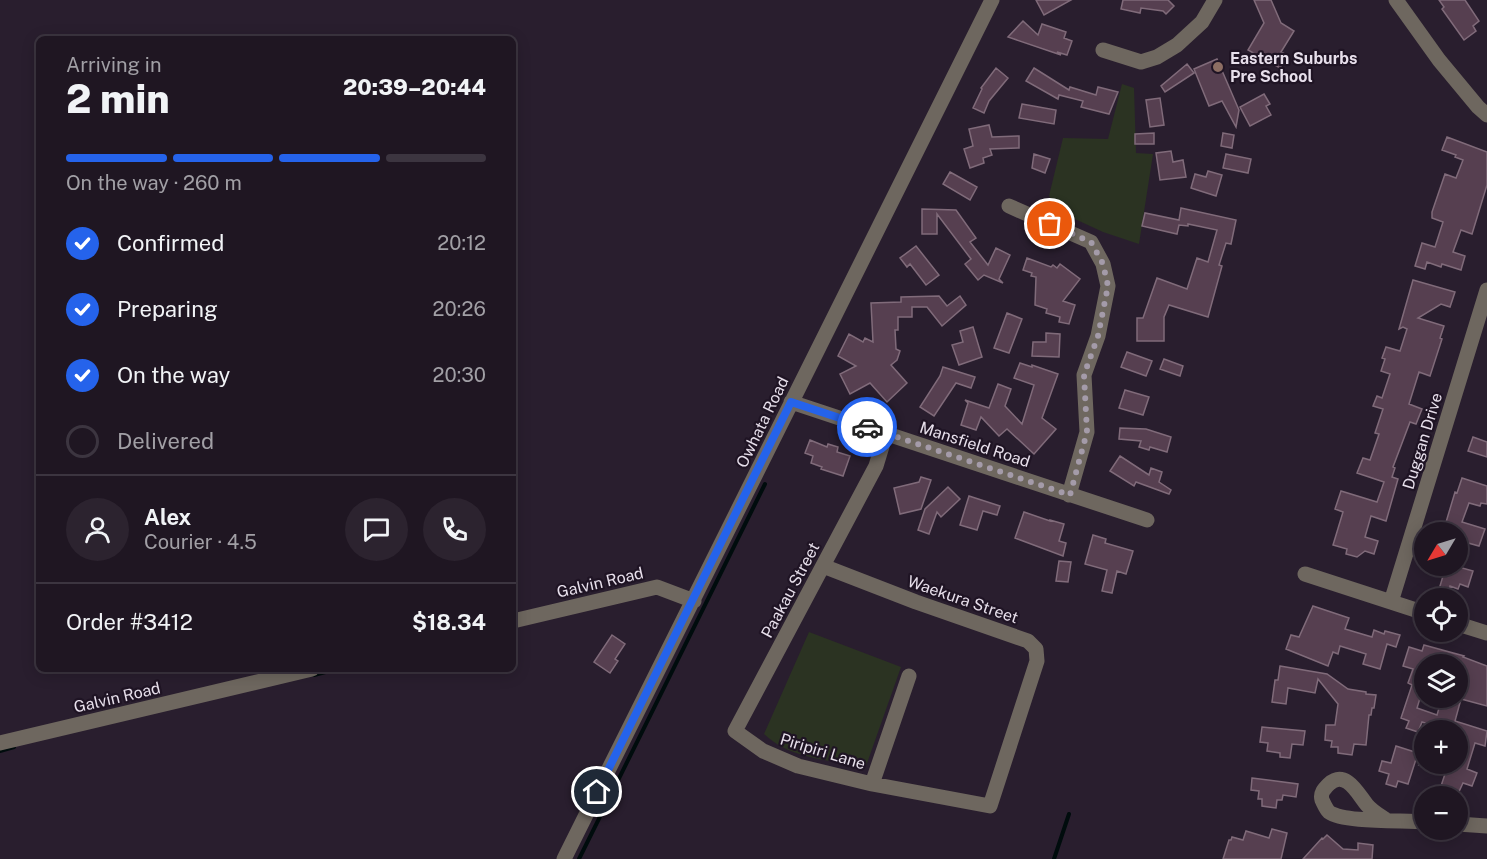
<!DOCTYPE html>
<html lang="en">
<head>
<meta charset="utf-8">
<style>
	:root { --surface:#1f1622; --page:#2c232f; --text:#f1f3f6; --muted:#a19fa5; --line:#3c3540; --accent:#2563eb }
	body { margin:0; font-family:"Public Sans",sans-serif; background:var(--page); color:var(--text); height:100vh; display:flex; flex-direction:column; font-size:22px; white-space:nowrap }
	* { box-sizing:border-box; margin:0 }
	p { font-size:20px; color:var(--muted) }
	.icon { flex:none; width:33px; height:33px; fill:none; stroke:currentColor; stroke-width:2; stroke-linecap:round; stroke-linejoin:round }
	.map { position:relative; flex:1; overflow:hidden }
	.side { position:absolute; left:36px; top:36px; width:480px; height:636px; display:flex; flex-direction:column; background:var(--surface); border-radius:9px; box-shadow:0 3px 15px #0003,0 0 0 2px var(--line) }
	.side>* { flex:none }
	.needle { width:39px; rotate:232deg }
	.tools { position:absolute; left:1414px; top:522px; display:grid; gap:12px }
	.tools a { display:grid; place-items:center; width:54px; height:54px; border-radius:50%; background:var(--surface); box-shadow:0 3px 15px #0003,0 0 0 2px var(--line); font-size:30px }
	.pin { position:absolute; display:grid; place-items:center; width:51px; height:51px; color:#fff; margin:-26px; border:3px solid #fff; border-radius:50%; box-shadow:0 2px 6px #0007 }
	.courier { position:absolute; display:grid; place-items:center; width:60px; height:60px; margin:-30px; border:4px solid #2563eb; border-radius:50%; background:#fff; color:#222; box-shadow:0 2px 8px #0007 }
	.overview em { font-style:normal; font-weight:800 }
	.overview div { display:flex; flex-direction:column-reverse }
	.overview { display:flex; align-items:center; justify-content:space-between; height:102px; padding:0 30px }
	h1 { font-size:39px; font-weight:800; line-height:45px }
	.bar { display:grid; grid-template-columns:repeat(4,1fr); gap:9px 6px; align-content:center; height:72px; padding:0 30px }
	.bar i { height:8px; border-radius:4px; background:var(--line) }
	.bar .active { background:var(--accent) }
	.bar p { grid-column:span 4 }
	.line { display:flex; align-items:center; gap:15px; padding:0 30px; border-top:2px solid var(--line) }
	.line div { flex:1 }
	.round { display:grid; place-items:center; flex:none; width:63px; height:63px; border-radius:32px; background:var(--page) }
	ol { padding:0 30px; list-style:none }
	li { display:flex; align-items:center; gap:18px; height:66px }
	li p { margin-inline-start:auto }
	li .icon { padding:6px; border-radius:50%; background:var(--accent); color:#fff; stroke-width:4 }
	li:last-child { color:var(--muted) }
	li i { width:33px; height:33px; border:3px solid var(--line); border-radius:50% }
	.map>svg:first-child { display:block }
</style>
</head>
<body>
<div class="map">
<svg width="1487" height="859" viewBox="0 0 1487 859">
	<rect width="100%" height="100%" fill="#291e2e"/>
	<path fill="#2b3322" d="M1122,84L1134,88L1136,153L1153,154L1139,244L1103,232L1064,214L1049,196L1063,138L1108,139Z
		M809,632L901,667L866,766C832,761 790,759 764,734Z"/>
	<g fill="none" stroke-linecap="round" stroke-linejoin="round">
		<path stroke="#000c0d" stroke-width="4" d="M314,675L337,669
			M0,751L14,747
			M579,859L765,484
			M1054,859L1069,814"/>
	</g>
	<path fill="#563f50" stroke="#806b7a" stroke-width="1.5" fill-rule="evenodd" d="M1036,0H1071L1044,15Z
		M1123,0H1168L1174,6L1166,14L1163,11L1141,8L1140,13L1121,9Z
		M1254,0H1271L1281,23L1294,31L1281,52L1287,55L1280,68L1248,50L1264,23Z
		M1439,0H1465L1479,21L1473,26L1476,31L1464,40L1442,9L1444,7Z
		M1023,21L1038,35L1042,24L1066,32L1064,38L1072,41L1067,55L1057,52L1061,55L1008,37Z
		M1217,59L1239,110L1236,127L1222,101L1209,106L1194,69Z
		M1187,64L1194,73L1165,92L1161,86Z
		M996,68L1008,78L989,101L984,113L973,108L982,89L981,88Z
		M1034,68L1069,90L1070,87L1096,95L1098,87L1118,92L1109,114L1081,107L1083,101L1059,95L1058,99L1026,81Z
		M1264,94L1270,104L1266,106L1271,115L1250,126L1240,107Z
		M1160,98L1164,125L1150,127L1146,100Z
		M1022,104L1056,110L1054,124L1019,118Z
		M989,125L992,137L1019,136V148L990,149L992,155L983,158L984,163L970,168L964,149L973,146L969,129Z
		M1154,133V144H1135V134Z
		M1223,133L1234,135L1232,148L1221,146Z
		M1447,137L1487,152V185L1472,234L1461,230L1453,252L1465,256L1461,270L1442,264L1441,267L1427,262L1425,269L1415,266L1422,243L1435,247L1443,222L1432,218V212L1445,174L1456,178L1463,160L1455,157L1456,155L1442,150Z
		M1171,151L1173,162L1183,160L1186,177L1160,180L1156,153Z
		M1034,154L1050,159L1045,173L1032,168Z
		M1226,154L1251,159L1248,173L1223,168Z
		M1208,171L1222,175L1216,196L1191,188L1195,174L1206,177Z
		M950,172L977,187L970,200L943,184Z
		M1181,208L1236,220L1231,244L1226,243L1219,265L1222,266L1208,317L1169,305L1164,317V341H1137V318H1143L1157,278L1187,289L1197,258L1208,262L1217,230L1188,224V226L1179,225L1177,234L1142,226L1145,213L1179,220Z
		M922,209L956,210L976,238L970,242L988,265L996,248L1010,255L999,279L1003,283L984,275L978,280L965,264L971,259L937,214V234H922Z
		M916,246L939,275L926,285L910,264L907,267L900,258Z
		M1027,258L1051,267L1053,265L1057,268L1060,264L1080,279L1063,301L1075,305L1069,324L1059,322L1060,317L1046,313L1047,309L1035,305L1036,277L1031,276L1032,273L1023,270Z
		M1413,280L1455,292L1450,307L1441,304L1418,318L1444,326L1440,338L1442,339L1430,376L1419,372L1409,404L1422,409L1416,424L1410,422L1393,467L1395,468L1392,477L1398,479L1386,521L1371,516L1365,537L1378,541L1374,554L1365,551L1357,557L1346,554L1347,549L1333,545L1343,512L1335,509L1341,491L1377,502L1384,482L1357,473L1363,458L1370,460L1379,434L1375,433L1383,409L1373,406L1377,396L1382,398L1390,374L1381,371L1385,359L1382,358L1386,347L1400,351L1407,329L1403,327L1399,329Z
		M939,296L947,306L960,296L966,305L942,326L927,307H912V317H898V330H895L896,349L900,351L897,360L891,365L907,383L887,402L870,383L850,394L840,374L856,366L838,356L849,334L863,342L865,338L873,342L871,303L901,302V297Z
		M1007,313L1022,319L1009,353L994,348Z
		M973,327L982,357L959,365L952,345L963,342L960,331Z
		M1046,333L1060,334L1059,357L1032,356L1033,342H1046Z
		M1127,352L1152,361L1146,376L1121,367Z
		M1164,359L1183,366L1180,376L1160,369Z
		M1020,363L1032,367V365L1058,374L1042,418L1056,429L1034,454L1007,429L999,436L981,417L976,430L961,425L968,403L965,400L989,408L998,384L1011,389L1005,406L1022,424L1034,385L1014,378Z
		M943,367L975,377L971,388L956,383L934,416L920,407L940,376Z
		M1125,390L1149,397L1143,415L1119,408Z
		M1120,428L1146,429L1171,437L1167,452L1150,447L1149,450L1139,447L1141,441L1119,439Z
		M1473,437L1487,442V457L1468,451Z
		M810,440L827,447L828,444L838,447L837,452L850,456L843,476L821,469L822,467L811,463L813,456L805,453Z
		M1120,456L1149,475L1151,468L1162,472L1159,482L1171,490L1169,494L1136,482L1134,486L1110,471Z
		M921,477L931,480L921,509L900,514L894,488L919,482Z
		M1462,478L1487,486V504L1481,503L1480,506L1469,503L1462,522L1485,529L1479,546L1468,543L1467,547L1458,545V532H1451V531L1444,529L1455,492L1457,493Z
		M948,487L960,499L941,517L937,512L929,534L918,530L925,509Z
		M969,496L1000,506L997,515L983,511L977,530L960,525Z
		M1024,512L1050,521V520L1064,524L1059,541L1066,543L1063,556L1015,538Z
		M1093,535L1106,539L1105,543L1133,551L1126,574L1117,571L1112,593L1102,591L1107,570L1085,564Z
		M1059,561L1071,562L1068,582L1056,581Z
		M1446,566H1455L1473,571L1468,587L1460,584L1458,589L1450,586L1449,590L1440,586Z
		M1313,606L1349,618L1345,629L1372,637L1374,630L1384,634L1385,631L1400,635L1396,647L1387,644L1380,669L1363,664L1366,654L1340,646L1338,654L1333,652L1328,666L1286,649L1291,635L1299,637Z
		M612,635L625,644L615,659L618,661L610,673L594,662Z
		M1424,645L1464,656L1463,657L1487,666V706L1461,699L1455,721L1487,731L1485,746L1475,743L1467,769L1477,773L1472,786L1463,783L1457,796L1439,792L1445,774L1419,765L1420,764H1458V730H1447L1422,722L1418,732L1406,728L1409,721L1401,718L1412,685L1408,683L1413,669L1403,666L1409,647L1422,651ZM1425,664H1458V698H1442L1437,715L1417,708L1425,682Z
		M1280,666L1327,674L1348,689L1366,692V694L1376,695L1374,708H1372L1371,715H1369L1366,745L1354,744L1352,755L1338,753V747H1331L1332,741L1325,740L1326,725H1335L1338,704L1318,679L1315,693L1288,688L1286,704L1272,702L1275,680H1278Z
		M1262,727L1305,731L1303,745L1292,744L1290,758L1280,757V753L1267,751L1268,743L1260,742Z
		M1396,746L1418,753L1408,784L1398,781L1396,787L1386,784L1389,774L1379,771L1382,761L1391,763Z
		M1252,778L1298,784L1296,797L1283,795L1282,800H1277L1276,808L1262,806V799H1258L1259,791L1251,790Z
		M1272,829L1287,833L1281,859H1223L1229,840H1231L1232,837L1243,840L1246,831L1269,838Z
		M1327,835L1343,849L1358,850V843L1373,845L1372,859H1303L1322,838L1323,839Z"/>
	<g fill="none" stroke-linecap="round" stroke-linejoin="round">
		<path stroke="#6e675f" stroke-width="15" d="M1396,0L1439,60L1478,107L1487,115
			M1103,50L1141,62L1157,57L1177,45L1202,22L1215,0
			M1009,206L1091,242L1103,264L1108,286L1098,336L1084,375L1087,432L1069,495
			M791,402L1147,520
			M823,566L916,602L1028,641L1036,649L1037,661L990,806L872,784L798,766L763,751L735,731L876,466L886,433
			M1305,574L1425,613
			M1391,602L1487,290
			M513,621L657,587L694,601
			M1458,624L1487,633
			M0,743L312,669
			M872,784L909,676
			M1385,819C1379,815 1372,811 1367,805C1358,794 1346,769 1329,784C1324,789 1320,793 1322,800C1324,804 1326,809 1329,812C1344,823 1404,820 1425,822
			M1458,824L1487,826
			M564,859L992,0"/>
	</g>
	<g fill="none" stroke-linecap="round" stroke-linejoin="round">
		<path stroke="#a49ba9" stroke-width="6" stroke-dasharray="0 10.8" d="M867,427L1070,495L1087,432L1084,375L1098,336L1108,286L1103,264L1091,242L1050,224"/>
		<path stroke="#2563eb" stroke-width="8" d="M597,792L791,402L867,427"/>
	</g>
	<circle fill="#8d6e63" stroke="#1f1424" stroke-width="2" cx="1218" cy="67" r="6"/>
	<g text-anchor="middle" stroke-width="4.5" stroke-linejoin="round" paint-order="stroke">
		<g font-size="16" font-weight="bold" fill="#e7dfeb" stroke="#1f1424" text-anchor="start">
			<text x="1230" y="64">Eastern Suburbs<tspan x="1230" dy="18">Pre School</tspan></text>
		</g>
		<g font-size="16" fill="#e7dfeb" stroke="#1f1424">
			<text transform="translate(762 422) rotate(-64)" y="6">Owhata Road</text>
			<text transform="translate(1422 441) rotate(-73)" y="6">Duggan Drive</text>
			<text transform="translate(975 444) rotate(18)" y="6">Mansfield Road</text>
			<text transform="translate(600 582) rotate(-13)" y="6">Galvin Road</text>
			<text transform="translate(790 590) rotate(-62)" y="6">Paakau Street</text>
			<text transform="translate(963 599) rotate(19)" y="6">Waekura Street</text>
			<text transform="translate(117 697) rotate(-13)" y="6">Galvin Road</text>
			<text transform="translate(823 751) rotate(17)" y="6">Piripiri Lane</text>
		</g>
	</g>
</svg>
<div class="tools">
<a><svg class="needle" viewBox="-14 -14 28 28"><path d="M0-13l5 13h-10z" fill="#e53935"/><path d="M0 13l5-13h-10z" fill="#a19fa5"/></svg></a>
<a><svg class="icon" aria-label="locate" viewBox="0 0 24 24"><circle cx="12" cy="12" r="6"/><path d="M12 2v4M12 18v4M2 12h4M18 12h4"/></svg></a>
<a><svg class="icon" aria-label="layers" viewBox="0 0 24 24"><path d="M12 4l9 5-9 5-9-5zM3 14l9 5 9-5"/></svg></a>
<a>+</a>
<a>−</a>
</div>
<div class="pin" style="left:1050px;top:224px;background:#ea580c"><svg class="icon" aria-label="bag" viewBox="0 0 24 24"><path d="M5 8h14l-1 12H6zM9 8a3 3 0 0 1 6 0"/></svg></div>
<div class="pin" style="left:597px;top:792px;background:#1f2937"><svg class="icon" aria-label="home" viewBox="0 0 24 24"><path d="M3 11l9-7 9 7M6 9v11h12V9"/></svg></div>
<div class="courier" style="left:867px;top:427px"><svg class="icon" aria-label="car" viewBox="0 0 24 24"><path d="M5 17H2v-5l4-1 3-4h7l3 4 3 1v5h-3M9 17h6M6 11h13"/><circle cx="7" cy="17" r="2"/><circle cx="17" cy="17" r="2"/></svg></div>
<section class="side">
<div class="overview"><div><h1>2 min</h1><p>Arriving in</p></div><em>20:39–20:44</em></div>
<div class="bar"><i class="active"></i><i class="active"></i><i class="active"></i><i></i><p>On the way · 260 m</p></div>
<ol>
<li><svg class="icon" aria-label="check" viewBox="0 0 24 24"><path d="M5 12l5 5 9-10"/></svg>Confirmed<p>20:12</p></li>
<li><svg class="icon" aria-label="check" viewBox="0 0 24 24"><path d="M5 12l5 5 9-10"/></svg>Preparing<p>20:26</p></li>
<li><svg class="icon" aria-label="check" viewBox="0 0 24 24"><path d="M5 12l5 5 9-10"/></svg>On the way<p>20:30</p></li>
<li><i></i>Delivered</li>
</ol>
<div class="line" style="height:108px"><a class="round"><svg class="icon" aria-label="person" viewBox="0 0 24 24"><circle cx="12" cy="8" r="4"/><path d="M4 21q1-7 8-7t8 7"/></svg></a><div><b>Alex</b><p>Courier · 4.5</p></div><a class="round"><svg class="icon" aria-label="chat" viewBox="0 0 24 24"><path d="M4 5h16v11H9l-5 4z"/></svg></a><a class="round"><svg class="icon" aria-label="phone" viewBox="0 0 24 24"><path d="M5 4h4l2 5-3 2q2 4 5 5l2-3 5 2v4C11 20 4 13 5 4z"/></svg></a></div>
<div class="line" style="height:78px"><div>Order #3412</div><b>$18.34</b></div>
</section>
</div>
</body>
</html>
